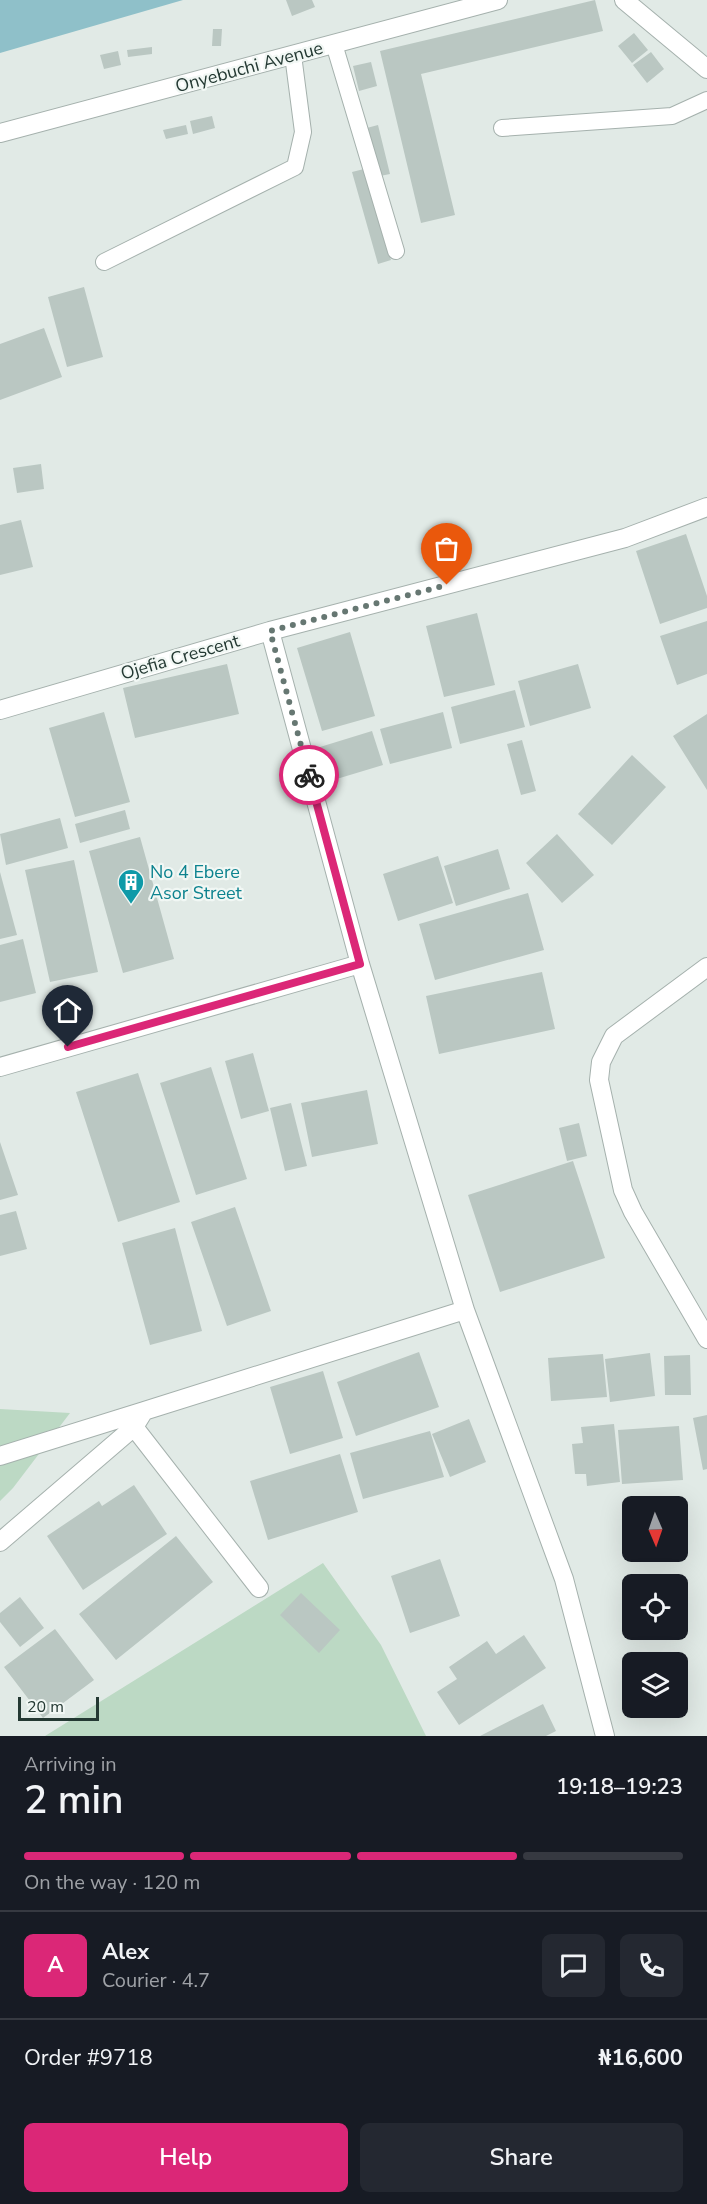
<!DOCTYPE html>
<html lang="en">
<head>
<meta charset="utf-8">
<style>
	:root { --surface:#171b24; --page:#242831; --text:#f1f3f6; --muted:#9ea1a6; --line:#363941; --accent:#db2777 }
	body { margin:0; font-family:"Nunito Sans",sans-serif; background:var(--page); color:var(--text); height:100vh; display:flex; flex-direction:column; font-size:22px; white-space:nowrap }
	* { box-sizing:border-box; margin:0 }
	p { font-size:20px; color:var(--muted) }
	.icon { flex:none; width:33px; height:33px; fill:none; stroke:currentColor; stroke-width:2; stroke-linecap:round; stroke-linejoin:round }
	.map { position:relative; height:1736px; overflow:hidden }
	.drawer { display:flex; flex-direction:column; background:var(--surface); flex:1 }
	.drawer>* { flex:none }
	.needle { width:39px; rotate:178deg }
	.tools { position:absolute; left:622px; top:1496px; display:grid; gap:12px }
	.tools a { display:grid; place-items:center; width:66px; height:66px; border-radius:9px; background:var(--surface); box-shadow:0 6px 24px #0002; font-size:30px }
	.scale { position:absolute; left:18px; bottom:15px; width:81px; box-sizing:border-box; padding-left:6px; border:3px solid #243933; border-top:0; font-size:16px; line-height:21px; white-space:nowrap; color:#243933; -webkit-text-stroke:4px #f1f7f4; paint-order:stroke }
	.pin { position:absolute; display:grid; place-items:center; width:51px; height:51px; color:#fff; margin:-62px -26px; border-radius:50% 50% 50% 0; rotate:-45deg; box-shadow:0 0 6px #0007 }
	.pin .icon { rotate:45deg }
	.courier { position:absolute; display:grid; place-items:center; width:60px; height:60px; margin:-30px; border:4px solid #db2777; border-radius:50%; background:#fff; color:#222; box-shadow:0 2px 8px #0007 }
	.overview em { font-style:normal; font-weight:600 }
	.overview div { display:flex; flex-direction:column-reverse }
	.overview { display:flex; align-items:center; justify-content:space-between; height:102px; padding:0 24px }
	h1 { font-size:39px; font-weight:600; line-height:45px }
	.bar { display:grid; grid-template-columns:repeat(4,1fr); gap:9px 6px; align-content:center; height:72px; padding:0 24px }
	.bar i { height:8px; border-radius:4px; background:var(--line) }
	.bar .on { background:var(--accent) }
	.bar p { grid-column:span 4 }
	.line { display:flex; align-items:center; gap:15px; padding:0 24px; border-top:2px solid var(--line) }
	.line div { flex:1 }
	.round { display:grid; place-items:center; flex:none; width:63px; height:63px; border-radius:9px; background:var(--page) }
	.action { display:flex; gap:12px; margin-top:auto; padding:12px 24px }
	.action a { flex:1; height:69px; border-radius:9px; background:var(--accent); color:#fff; font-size:24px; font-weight:600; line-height:69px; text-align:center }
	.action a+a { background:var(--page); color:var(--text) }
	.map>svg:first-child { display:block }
</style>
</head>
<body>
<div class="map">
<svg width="707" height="1736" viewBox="0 0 707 1736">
	<rect width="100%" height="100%" fill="#e1eae6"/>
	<path fill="#bcd9c4" d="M0,1409L70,1413L13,1488L0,1501Z
		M323,1563L381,1645L426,1736H45Z"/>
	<path fill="#8fc0c9" d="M0,0H183L0,53Z"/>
	<path fill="#bac7c2" d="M286,0H312L315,7L292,16Z
		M595,0L603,31L421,74L455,215L421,223L380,51Z
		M213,29H222L221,46H212Z
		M634,33L648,50L632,63L618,46Z
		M152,47V54L128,57L127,50Z
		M118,51L121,65L104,69L100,55Z
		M651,52L664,69L647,83L633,65Z
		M371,62L377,86L359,91L353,66Z
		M212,116L215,128L193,134L190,121Z
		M186,125L188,134L166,139L163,130Z
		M378,125L390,174L375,177L363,129Z
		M364,169L391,260L378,264L352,172Z
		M84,287L103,357L67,367L48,297Z
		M44,328L62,377L0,400V344Z
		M41,464L44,489L17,493L13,468Z
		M21,520L33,567L0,575V525Z
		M686,534L707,596V608L660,624L636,551Z
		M477,613L495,685L444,697L426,626Z
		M707,621V674L677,685L660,636Z
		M350,632L375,716L322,731L297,648Z
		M227,664L239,714L135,738L123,688Z
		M578,664L591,708L530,726L518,681Z
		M515,690L525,727L460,744L451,707Z
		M104,712L130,802L75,817L49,728Z
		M443,712L452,748L390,764L380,729Z
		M707,714V790L673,736Z
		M372,731L383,765L330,781L320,747Z
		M522,740L536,791L521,795L507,744Z
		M632,755L666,787L612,845L578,814Z
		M125,810L130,829L80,843L75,824Z
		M60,818L68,848L6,865L0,834Z
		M557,834L594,875L562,903L526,863Z
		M140,837L174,959L123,973L89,851Z
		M498,849L510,889L456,906L444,866Z
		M438,856L453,903L398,921L383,874Z
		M74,860L98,972L50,982L25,870Z
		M0,872L17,935L0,939Z
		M528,893L544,950L435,980L419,924Z
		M23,939L36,993L0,1002V945Z
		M542,972L555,1029L439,1054L426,996Z
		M253,1053L269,1111L241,1119L225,1061Z
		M211,1067L247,1179L196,1195L160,1083Z
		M138,1073L180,1202L118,1222L76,1092Z
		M367,1090L378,1144L312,1157L301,1103Z
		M291,1103L307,1166L285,1171L270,1108Z
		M579,1123L587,1156L567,1161L559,1128Z
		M0,1142L18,1195L0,1200Z
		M573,1161L605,1258L500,1292L468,1195Z
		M235,1207L271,1311L227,1326L191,1222Z
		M16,1211L27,1249L0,1256V1215Z
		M175,1228L202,1331L150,1345L122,1243Z
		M419,1352L439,1407L356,1436L337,1382Z
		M650,1353L655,1396L610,1402L605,1359Z
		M603,1354L607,1397L551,1401L548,1358Z
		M690,1355L691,1395H665L664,1356Z
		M323,1371L343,1438L290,1454L270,1387Z
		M707,1415V1469L703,1470L693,1418Z
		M469,1419L486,1462L450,1477L432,1434Z
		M614,1424L620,1482L587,1486L586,1474H575L572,1444L583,1443L581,1427Z
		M679,1426L683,1480L622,1484L618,1430Z
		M430,1431L444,1477L363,1499L350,1453Z
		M340,1454L358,1512L268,1540L250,1481Z
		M134,1485L167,1534L83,1590L47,1536L99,1501L102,1506Z
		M176,1536L213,1582L116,1660L79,1614Z
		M440,1559L460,1616L410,1633L391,1576Z
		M301,1593L340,1630L319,1653L280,1615Z
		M20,1597L44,1628L20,1647L0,1622V1613Z
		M55,1629L94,1680L43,1718L4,1667Z
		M524,1635L546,1668L459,1725L437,1692L457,1679L449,1667L487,1641L496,1654Z
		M543,1704L556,1731L546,1736H480Z"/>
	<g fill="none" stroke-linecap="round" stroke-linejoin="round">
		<g stroke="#a5b1ad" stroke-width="18">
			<path id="lane" d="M334,44L396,251
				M502,128L672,116L707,100
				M104,262L295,167L303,132L293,55"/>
		</g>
		<g stroke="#a5b1ad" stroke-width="20">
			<path id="street" d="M624,0L707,69
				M0,133L498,0
				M270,631L360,964L465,1310L564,1579L605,1736
				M0,710L270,631L625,538L707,507
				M707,967L614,1036L601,1062L599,1080L623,1190L633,1212L707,1339
				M0,1067L360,964
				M134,1427L259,1588
				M0,1456L144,1411
				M0,1542L134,1427L144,1411L465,1310"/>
		</g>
		<use href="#lane" stroke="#fff" stroke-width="16"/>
		<use href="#street" stroke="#fff" stroke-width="18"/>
	</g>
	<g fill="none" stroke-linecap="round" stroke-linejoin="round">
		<path stroke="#667772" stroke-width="6" stroke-dasharray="0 10.8" d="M309,775L270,631L447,585"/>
		<path stroke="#db2777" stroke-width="8" d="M68,1047L360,964L309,775"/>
	</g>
	<defs>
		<g id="building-pin" transform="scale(1.35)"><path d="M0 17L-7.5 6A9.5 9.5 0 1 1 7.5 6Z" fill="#0f9aa8" stroke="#f1f7f4"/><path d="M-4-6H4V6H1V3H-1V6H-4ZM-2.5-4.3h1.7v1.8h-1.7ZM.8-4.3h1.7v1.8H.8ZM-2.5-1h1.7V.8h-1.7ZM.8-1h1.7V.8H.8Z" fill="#fff"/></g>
	</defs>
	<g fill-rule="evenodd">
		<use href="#building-pin" x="131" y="882"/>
	</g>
	<g text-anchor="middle" stroke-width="4.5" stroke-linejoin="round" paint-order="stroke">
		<g font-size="18" fill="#243933" stroke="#f1f7f4">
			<text transform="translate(249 67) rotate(-15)" y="6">Onyebuchi Avenue</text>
			<text transform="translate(180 657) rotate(-16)" y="6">Ojefia Crescent</text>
		</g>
		<g font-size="18" fill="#0d838f" stroke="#f1f7f4" text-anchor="start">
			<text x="150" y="878">No 4 Ebere<tspan x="150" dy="21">Asor Street</tspan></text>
		</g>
	</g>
</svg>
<div class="tools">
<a><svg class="needle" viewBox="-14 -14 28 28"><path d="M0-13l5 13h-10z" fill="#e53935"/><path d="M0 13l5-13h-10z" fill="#9ea1a6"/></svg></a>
<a><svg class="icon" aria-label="locate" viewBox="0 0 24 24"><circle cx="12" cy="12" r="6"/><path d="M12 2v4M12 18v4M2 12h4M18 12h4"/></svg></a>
<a><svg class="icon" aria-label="layers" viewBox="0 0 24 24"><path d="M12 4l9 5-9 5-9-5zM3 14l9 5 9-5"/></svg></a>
</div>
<div class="scale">20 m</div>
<div class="pin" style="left:447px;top:585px;background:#ea580c"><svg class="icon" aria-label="bag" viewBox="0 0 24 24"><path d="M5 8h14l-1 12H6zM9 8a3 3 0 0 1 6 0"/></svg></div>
<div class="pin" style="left:68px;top:1047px;background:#1f2937"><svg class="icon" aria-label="home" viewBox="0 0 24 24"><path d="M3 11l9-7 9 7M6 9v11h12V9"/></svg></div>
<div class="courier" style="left:309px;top:775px"><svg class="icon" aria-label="bike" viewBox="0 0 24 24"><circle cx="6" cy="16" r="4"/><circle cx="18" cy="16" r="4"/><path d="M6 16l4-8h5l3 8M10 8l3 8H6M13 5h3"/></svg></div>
</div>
<section class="drawer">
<div class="overview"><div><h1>2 min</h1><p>Arriving in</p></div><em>19:18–19:23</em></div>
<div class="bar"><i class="on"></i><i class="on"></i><i class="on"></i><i></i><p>On the way · 120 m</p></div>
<div class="line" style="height:108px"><b class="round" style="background:var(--accent);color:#fff">A</b><div><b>Alex</b><p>Courier · 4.7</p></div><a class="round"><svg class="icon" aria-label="chat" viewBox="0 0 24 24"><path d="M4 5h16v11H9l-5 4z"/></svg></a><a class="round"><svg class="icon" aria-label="phone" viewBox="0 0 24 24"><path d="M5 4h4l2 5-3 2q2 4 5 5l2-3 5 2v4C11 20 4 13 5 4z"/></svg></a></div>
<div class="line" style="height:78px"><div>Order #9718</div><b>₦16,600</b></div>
<div class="action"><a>Help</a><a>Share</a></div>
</section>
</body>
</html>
